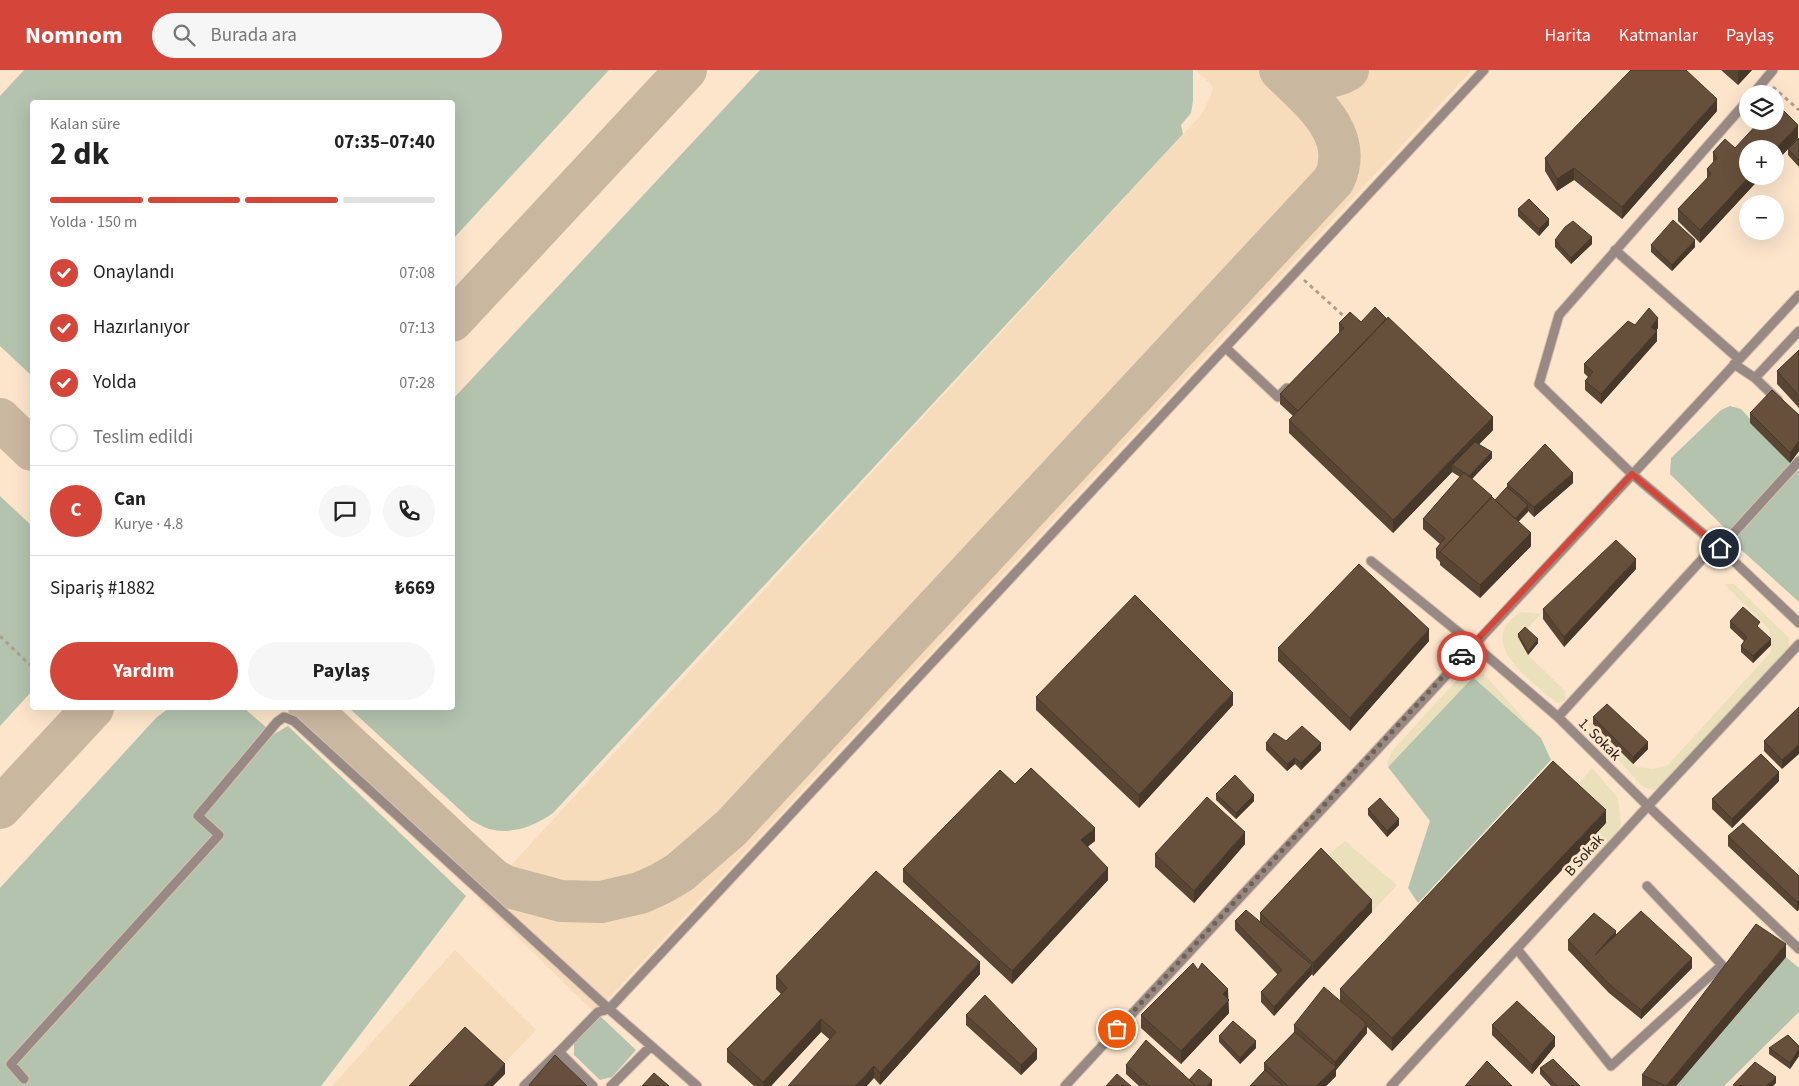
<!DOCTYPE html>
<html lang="tr">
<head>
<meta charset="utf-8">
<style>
	:root { --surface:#fff; --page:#f6f6f6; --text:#222; --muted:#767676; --line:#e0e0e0; --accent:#d44639 }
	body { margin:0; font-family:"Source Sans 3",sans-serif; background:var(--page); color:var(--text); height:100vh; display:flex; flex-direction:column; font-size:19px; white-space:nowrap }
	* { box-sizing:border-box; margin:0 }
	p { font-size:16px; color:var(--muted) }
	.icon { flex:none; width:28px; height:28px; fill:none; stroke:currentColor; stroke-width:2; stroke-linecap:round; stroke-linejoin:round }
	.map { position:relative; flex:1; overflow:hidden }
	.side { position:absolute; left:30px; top:30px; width:425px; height:610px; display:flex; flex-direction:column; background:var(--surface); border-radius:5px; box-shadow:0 5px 20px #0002 }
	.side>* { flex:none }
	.tools { position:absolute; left:1739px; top:15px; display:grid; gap:10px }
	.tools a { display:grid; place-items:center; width:45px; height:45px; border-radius:50%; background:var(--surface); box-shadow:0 5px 20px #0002; font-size:25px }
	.pin { position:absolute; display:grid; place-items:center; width:42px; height:42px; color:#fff; margin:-21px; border:2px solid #fff; border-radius:50%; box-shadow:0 1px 5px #0007 }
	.courier { position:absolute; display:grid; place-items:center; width:50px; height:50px; margin:-25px; border:4px solid #d44639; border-radius:50%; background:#fff; color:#222; box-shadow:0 1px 6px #0007 }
	.overview em { font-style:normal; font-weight:700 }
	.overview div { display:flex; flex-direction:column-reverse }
	.overview { display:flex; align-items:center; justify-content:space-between; height:85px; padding:0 20px }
	h1 { font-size:32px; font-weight:700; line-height:38px }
	.bar { display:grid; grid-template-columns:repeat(4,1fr); gap:8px 5px; align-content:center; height:60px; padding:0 20px }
	.bar i { height:6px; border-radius:4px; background:var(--line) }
	.bar .active { background:var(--accent) }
	.bar p { grid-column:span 4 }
	.line { display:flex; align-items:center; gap:12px; padding:0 20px; border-top:1px solid var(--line) }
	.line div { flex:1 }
	.round { display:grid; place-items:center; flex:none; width:52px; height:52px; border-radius:26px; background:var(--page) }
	ol { padding:0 20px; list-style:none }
	li { display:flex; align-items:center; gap:15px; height:55px }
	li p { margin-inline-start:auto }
	li .icon { padding:5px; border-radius:50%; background:var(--accent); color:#fff; stroke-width:4 }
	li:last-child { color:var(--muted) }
	li i { width:28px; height:28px; border:2px solid var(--line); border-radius:50% }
	.action { display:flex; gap:10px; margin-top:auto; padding:10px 20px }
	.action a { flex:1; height:58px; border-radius:30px; background:var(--accent); color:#fff; font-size:20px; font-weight:700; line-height:58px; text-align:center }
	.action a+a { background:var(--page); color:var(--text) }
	header { display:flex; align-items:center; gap:30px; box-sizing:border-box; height:70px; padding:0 25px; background:var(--accent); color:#fff }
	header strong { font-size:24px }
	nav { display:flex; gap:28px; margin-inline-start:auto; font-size:18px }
	.search { width:350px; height:45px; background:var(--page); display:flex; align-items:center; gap:12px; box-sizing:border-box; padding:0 18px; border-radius:28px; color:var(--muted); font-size:19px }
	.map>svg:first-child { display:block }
</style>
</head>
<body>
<header>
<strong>Nomnom</strong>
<div class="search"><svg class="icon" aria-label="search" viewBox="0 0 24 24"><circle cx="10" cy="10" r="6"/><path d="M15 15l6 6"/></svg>Burada ara</div>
<nav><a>Harita</a><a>Katmanlar</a><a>Paylaş</a></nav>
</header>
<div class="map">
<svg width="1799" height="1016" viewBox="0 0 1799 1016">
	<rect width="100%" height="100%" fill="#fce5cb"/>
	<path fill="#f7dcbb" d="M1196,0H1472L595,943L479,830L1201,45L1210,28L1213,17Z
		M455,880L536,960L483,1016H332Z"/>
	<path fill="#b3c3ae" d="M24,0H609L453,169L452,32H32V306L0,276V26Z
		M760,0H1193V31L1191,43L1181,55L1183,64L553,743C534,756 513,765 489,759C483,757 477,753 471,750L349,638H452L453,329Z
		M1730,336L1741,339L1790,393L1787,402L1728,461L1670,404L1671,388L1721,340Z
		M1799,401V532L1727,467L1789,402Z
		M0,426L32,456V621L0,656Z
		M1473,607L1541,668L1551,690L1418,833L1408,818L1430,751L1388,697Z
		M169,638H244L274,664L288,656L466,826L321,1016H0V818L156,648Z
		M1786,887L1799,898V942L1724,1016H1676Z
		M600,946L636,980L612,1007L600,1010L574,985V973Z"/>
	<path fill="#eae0bb" d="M1724,514H1734L1789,568V578L1665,714L1654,720L1643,717L1589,658V654L1591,652L1637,697L1653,699L1668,695L1771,582L1769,559Z
		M1521,542L1541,544L1519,567L1528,579V585L1565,621L1566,629L1563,632L1557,633C1539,617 1483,580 1509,552C1512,548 1517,545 1521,542Z
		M1474,599L1483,603L1541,668L1473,607L1388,697L1387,692L1393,680L1466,600Z
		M1592,698L1618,728L1621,754L1612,773L1589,790L1581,780L1606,753L1577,716Z
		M1345,771L1397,815L1372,842L1321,791Z"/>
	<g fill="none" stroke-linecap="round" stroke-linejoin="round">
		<path stroke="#cab7a0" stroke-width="42" d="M1281,0C1300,10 1330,11 1348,0
			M452,251L686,0
			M0,349L32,380
			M309,638L473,791L494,810L505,816L561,831L601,832L640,823L660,814L679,803L731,758L1334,110C1356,64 1309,29 1280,0
			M0,738L93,638"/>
		<g stroke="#d5c1aa" stroke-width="11">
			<path id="lane" d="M1753,24L1773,0
				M1748,30L1559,245L1539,314L1632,404L1720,478L1799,553
				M1615,180L1739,289
				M1226,278L1278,327L1287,318
				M1734,294L1755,308L1778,330
				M1755,308L1799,261
				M1720,478L1799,391
				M1371,491L1473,574L1558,647L1648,736L1799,879
				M1558,647L1716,474
				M1517,879L1611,996L1722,895L1647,816
				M24,1009L11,994L219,765L198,746L277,652L284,647L294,651L609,939
				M524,1016L559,982
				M593,1016L559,982L598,942L609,939
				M611,1016L651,976
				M697,1016L609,939L1484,0
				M1065,1016L1799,225
				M1391,1016L1648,736L1799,574"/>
		</g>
		<path stroke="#b09e8a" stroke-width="3" stroke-dasharray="4 4" stroke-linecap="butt" d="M1773,17L1799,40
			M1304,210L1347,249
			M0,566L32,597"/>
		<use href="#lane" stroke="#988984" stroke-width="9"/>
	</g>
	<path fill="#584534" d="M1721,0H1752L1738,15Z
		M1717,41L1622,149L1574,110L1557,121L1545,101V88Z
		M1798,68L1790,76L1799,68V97L1788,85V79L1775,93V79L1748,106H1762L1700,173L1678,151V139L1707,109V99L1713,93V82Z
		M1518,139L1549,155L1539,166L1518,146Z
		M1555,170L1592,174L1571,194L1555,177Z
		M1651,175L1695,177L1672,201L1651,182Z
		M1361,252L1493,360L1479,374L1492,388L1472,409L1495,430L1507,417V414L1573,413L1534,447L1528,441L1518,452L1531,476L1480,528L1440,495V492L1436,488V479L1440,474L1423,459V449L1460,407L1452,402L1393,463L1289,363V350L1293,346L1280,334V324L1339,263V253Z
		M1635,255L1658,258L1656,261L1657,271L1601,334L1585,320V311L1588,307L1584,303V294Z
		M1799,280V338L1777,314V301Z
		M1750,343L1799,345V381L1790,393L1750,353Z
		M1636,499L1564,577L1543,549V539Z
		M1730,551L1771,575L1753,593L1741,582V576L1744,571L1730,558Z
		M1518,564L1538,573L1528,585L1518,567Z
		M1429,571L1350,661L1278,591V578Z
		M1036,627L1233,635L1139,738L1036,640Z
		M1799,637L1782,699L1764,681V671Z
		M1593,647L1648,679L1633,694L1593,654Z
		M1286,671L1321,680L1301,700L1295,694L1287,701L1266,680V673Z
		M1779,711L1732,758L1712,739V729Z
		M1015,714L1095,771L1088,776L1108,810L1012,914L903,812V799Z
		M1216,724L1254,731L1236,749L1216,730Z
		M1368,739L1399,755L1387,767L1368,745Z
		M1606,753L1392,981L1367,957V963L1336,1000V1006L1326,1016H1250L1264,1001V993L1294,962V955L1340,931V919Z
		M1728,766L1799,806V840L1797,841L1728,776Z
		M1245,774L1194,833L1155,797V784Z
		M1372,842L1313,906L1312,904L1274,946L1261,932V922L1278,905L1235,860V851H1260V843Z
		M1616,865L1692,898L1641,949L1609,923L1568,880V870Z
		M1786,887L1676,1016H1642V1005Z
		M1198,900L1228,929L1229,943L1181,994L1141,958V945Z
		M980,904L880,1015L874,1008L821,962L771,1016H754L727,992V979L781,924L776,919V906Z
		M966,945L1037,989L1021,1005L966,955Z
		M1492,955L1555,976L1532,1004L1492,965Z
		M1219,966L1256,978L1240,994L1219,972Z
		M1799,976V986L1790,999L1769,984V978Z
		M1126,995L1189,1010L1212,1016H1139L1126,1004Z
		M1540,998L1580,1016H1551L1540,1004Z"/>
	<path fill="#47382a" d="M1740,0H1752L1738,15V2Z
		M1717,29V41L1622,149V137Z
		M1798,55V68L1775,93V80Z
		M1574,98V110L1557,121V109Z
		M1750,106H1762L1700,173V160Z
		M1549,149V155L1539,166V159Z
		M1592,167V174L1571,194V188Z
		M1695,170V177L1672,201V195Z
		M1658,248V258L1651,267V257Z
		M1657,261V271L1601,334V324Z
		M1493,347V360L1456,398L1452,395V402L1393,463V450Z
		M1799,371V381L1790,393V383Z
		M1492,382V388L1469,412V406Z
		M1573,403V413L1534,447V437Z
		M1528,435V442L1512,458V452Z
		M1531,463V476L1480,528V515Z
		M1636,489V499L1564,577V567Z
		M1429,559V571L1350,661V648Z
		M1538,569V573L1528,585V582Z
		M1771,569V575L1753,593V586Z
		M1233,623V635L1139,738V725Z
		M1648,672V679L1633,694V687Z
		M1321,673V680L1301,700V693Z
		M1799,674V684L1782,699V690Z
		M1295,688V694L1287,701V694Z
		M1779,702V711L1732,758V749Z
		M1254,725V731L1236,749V743Z
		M1606,740V753L1392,981V968Z
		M1399,749V755L1387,767V761Z
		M1095,758V771L1081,782V770Z
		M1245,762V774L1194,833V821Z
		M1108,798V810L1012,914V901Z
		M1372,830V842L1313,906V893Z
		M1799,830V840L1797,841V832Z
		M1616,861V870L1595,885Z
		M1786,874V887L1676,1016H1666Z
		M1692,888V898L1641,949V940Z
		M980,892V904L880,1015V1003Z
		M1312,895V904L1274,946V937Z
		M1228,919L1229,943L1181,994V981L1223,924Z
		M821,949V962L771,1016H763V1012Z
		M1367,954V963L1336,1000V1006L1326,1016H1316L1335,998V992Z
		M1555,967V976L1532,1004V995Z
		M1256,971V978L1240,994V988Z
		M1037,979V989L1021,1005V995Z
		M1799,979V986L1790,999V993Z
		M505,994V1004L493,1016H484Z
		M874,996V1008L867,1016H855Z
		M1776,1007V1013L1773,1016H1766Z
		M1212,1010V1016H1207Z"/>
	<path fill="#66503c" stroke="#47382a" d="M1631,0H1686L1717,29L1622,137L1574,98L1557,109L1545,88Z
		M1777,34L1798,55L1775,80V79H1748V106H1750L1700,160L1678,139L1711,104L1707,99L1717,88L1713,82L1725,69L1735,78L1760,51H1775V36Z
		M1799,68V91L1788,79Z
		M1529,129L1549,149L1539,159L1518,139Z
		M1673,150L1695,170L1672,195L1651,175Z
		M1573,151L1592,167L1571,188L1555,170L1565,157Z
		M1375,237L1387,249L1298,341L1280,324L1344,258L1339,253L1350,242L1361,252Z
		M1649,238L1658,248L1651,257L1657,261L1601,324L1585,311L1593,302L1584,294L1628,251L1635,255Z
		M1388,247L1493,347L1393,450L1289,350Z
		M1799,280V326L1777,301Z
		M1772,320L1799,345V371L1790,383L1750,343Z
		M1475,372L1492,382L1469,406L1452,395Z
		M1545,374L1573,403L1534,437L1507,414Z
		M1464,402L1492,426L1440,482V483L1436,479L1445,468L1423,449Z
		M1507,417L1528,435L1515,449L1495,430Z
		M1492,427L1531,463L1480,515L1440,482Z
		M1616,470L1636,489L1564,567L1543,539Z
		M1359,494L1429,559L1350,648L1278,578Z
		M1135,525L1233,623L1139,725L1036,627Z
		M1743,537L1760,552L1757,556L1771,569L1753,586L1741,576L1747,567L1730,551Z
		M1525,557L1538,569L1528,582L1518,564Z
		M1607,634L1648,672L1633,687L1593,647Z
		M1799,637V674L1782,690L1764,671Z
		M1302,656L1321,673L1301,693L1295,688L1287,694L1266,673L1274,663L1286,671Z
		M1761,684L1779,702L1732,749L1712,729Z
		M1553,691L1606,740L1392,968L1340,919Z
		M1031,698L1095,758L1081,770L1108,798L1012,901L903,799L1000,700L1015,714Z
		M1235,705L1254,725L1236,743L1216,724Z
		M1207,727L1245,762L1194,821L1155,784Z
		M1380,728L1399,749L1387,761L1368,739Z
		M1743,753L1799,806V830L1797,832L1728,766Z
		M1321,778L1372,830L1313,893L1260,843Z
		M876,801L980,892L880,1003L874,996L855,1016H788L836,962L821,949L763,1012L727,979L787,918L776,906Z
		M1246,840L1312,895L1274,937L1261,922L1282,900L1235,851Z
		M1641,841L1692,888L1641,940L1609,914L1568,870L1594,843L1616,861L1595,885Z
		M1756,854L1786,874L1666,1016L1642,1005Z
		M1193,893L1198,900L1202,893L1228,919L1223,924L1229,930L1181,981L1141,945Z
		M1324,917L1367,954L1335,992L1294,955Z
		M985,925L1037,979L1021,995L966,945Z
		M1517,931L1555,967L1532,995L1492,955Z
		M1233,951L1256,971L1240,988L1219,966Z
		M465,957L505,994L484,1016H409Z
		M1295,962L1336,997L1316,1016H1288L1264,993Z
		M1788,965L1799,976V979L1790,993L1769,978Z
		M1146,970L1196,1016H1149L1126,995Z
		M555,985L587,1016H530L529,1015Z
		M1553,989L1580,1016H1557L1540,998Z
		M1487,991L1512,1016H1465Z
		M1755,992L1776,1007L1766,1016H1735L1733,1015Z
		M1199,999L1212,1010L1207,1016H1196L1189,1010Z
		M1265,1000L1283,1016H1250Z
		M654,1003L669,1016H642Z
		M1117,1004L1131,1016H1106Z"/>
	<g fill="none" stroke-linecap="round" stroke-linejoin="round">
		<path stroke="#6f6252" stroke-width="5" stroke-dasharray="0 9" d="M1117,959L1462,586"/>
		<path stroke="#d44639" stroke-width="6" d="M1462,586L1632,404L1720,478"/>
	</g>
	<g text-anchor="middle" stroke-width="5" stroke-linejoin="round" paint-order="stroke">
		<g font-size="15" fill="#231b11" stroke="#fce5cb">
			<text transform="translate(1600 669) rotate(45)" y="5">1. Sokak</text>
			<text transform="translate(1584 785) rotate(-48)" y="5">B Sokak</text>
		</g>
	</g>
</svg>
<div class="tools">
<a><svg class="icon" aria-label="layers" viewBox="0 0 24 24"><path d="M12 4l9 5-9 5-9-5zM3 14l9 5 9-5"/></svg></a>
<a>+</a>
<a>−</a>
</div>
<div class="pin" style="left:1117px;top:959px;background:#ea580c"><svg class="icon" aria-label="bag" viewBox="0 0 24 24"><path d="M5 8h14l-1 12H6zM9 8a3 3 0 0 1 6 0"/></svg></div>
<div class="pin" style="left:1720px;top:478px;background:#1f2937"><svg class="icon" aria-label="home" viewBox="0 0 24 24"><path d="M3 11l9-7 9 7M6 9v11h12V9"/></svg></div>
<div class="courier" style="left:1462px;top:586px"><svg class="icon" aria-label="car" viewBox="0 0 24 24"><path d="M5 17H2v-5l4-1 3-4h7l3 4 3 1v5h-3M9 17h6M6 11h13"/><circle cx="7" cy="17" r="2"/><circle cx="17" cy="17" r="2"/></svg></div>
<section class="side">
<div class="overview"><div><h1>2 dk</h1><p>Kalan süre</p></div><em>07:35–07:40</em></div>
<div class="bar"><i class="active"></i><i class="active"></i><i class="active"></i><i></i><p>Yolda · 150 m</p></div>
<ol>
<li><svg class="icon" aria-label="check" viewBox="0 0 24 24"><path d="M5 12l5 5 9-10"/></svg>Onaylandı<p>07:08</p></li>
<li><svg class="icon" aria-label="check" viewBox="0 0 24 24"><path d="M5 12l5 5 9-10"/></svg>Hazırlanıyor<p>07:13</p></li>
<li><svg class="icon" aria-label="check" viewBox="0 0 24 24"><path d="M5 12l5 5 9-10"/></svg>Yolda<p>07:28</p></li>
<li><i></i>Teslim edildi</li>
</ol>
<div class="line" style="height:90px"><b class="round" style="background:var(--accent);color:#fff">C</b><div><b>Can</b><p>Kurye · 4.8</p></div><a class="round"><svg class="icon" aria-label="chat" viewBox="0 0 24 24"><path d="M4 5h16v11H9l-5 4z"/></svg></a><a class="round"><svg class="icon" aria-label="phone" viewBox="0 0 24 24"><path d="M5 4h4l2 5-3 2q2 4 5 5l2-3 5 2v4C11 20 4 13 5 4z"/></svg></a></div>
<div class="line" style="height:65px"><div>Sipariş #1882</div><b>₺669</b></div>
<div class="action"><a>Yardım</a><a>Paylaş</a></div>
</section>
</div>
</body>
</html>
